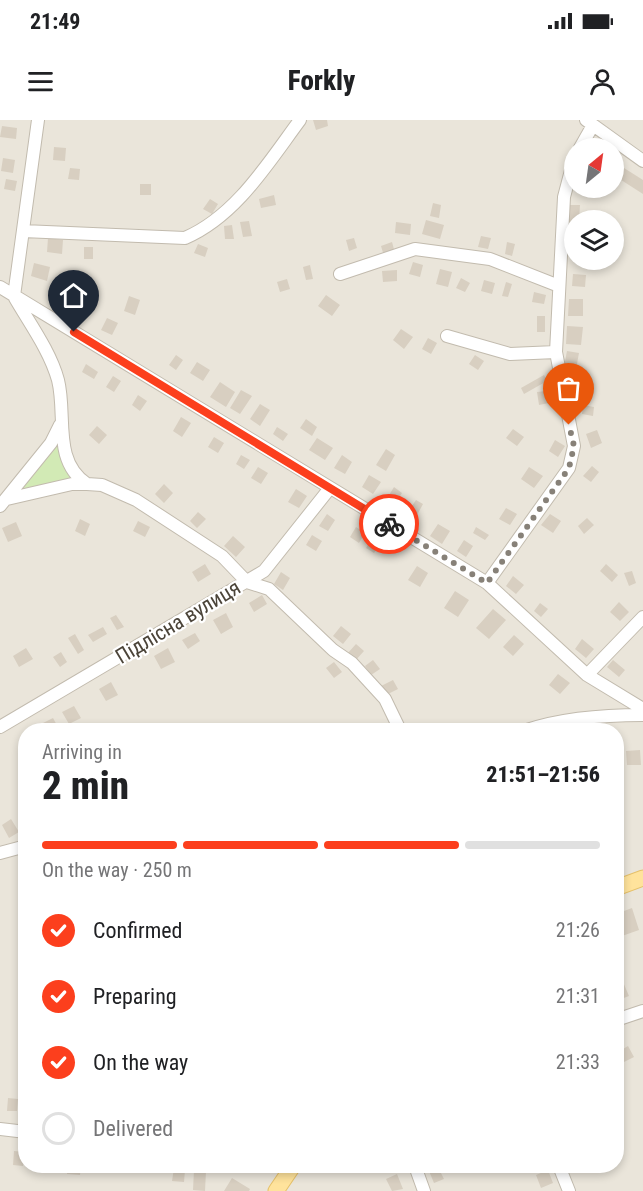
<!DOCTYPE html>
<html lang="en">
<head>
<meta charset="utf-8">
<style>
	:root { --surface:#fff; --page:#f6f6f6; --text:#202124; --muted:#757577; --line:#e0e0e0; --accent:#fc3f1d }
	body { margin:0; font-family:"Roboto Condensed",sans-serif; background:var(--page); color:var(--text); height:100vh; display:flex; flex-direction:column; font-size:22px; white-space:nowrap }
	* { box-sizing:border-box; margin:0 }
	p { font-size:20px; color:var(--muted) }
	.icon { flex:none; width:33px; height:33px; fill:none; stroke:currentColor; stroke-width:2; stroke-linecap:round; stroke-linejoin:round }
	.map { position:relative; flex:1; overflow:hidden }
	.details { position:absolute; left:18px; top:603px; width:606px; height:450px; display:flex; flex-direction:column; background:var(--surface); border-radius:24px; box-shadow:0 3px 9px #0003 }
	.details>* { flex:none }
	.needle { width:39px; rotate:29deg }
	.tools { position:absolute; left:564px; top:18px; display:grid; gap:12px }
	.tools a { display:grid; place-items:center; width:60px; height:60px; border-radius:50%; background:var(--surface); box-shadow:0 3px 9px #0003; font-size:30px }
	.pin { position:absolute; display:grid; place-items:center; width:51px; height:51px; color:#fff; margin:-62px -26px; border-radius:50% 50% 50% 0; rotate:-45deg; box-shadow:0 0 6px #0007 }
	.pin .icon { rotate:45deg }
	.courier { position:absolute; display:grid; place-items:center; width:60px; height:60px; margin:-30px; border:4px solid #fc3f1d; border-radius:50%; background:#fff; color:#222; box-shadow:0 2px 8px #0007 }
	.summary em { font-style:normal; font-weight:800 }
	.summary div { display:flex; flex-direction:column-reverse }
	.summary { display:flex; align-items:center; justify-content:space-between; height:102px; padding:0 24px }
	h1 { font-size:39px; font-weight:800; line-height:45px }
	.bar { display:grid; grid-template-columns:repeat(4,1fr); gap:9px 6px; align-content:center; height:72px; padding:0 24px }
	.bar i { height:8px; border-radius:4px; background:var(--line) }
	.bar .active { background:var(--accent) }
	.bar p { grid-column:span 4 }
	ol { padding:0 24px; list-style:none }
	li { display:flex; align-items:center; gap:18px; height:66px }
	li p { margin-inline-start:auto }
	li .icon { padding:6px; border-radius:50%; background:var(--accent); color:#fff; stroke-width:4 }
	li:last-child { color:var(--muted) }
	li i { width:33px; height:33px; border:3px solid var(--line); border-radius:50% }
	.status { display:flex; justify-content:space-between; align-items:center; height:42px; padding:0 30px; background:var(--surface); direction:ltr }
	.status svg { height:16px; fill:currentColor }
	header { display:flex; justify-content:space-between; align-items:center; height:78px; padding:0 24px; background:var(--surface); font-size:27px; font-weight:800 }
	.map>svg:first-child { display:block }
</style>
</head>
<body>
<div class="status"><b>21:49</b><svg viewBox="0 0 49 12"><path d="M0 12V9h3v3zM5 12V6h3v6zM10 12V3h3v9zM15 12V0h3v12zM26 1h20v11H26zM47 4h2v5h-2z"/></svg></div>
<header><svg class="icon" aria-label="menu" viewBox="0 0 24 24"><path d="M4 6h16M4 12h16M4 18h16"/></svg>Forkly<svg class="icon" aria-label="person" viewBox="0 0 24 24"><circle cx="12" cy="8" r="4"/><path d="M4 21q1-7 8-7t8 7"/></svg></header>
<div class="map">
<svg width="643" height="1071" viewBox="0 0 643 1071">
	<rect width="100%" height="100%" fill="#f6f3ec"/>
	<path fill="#eae5da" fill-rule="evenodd" d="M0,0H643V1071H0ZM574,28H614V68H574ZM574,100H614V140H574ZM26,610H616V1046H26Z"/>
	<path fill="#d2eab5" d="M60,305L65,330L87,364L8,379Z"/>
	<path fill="#d8cfc1" d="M313,0H327L328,6L316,10Z
		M2,6L17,8L16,19L0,17Z
		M54,27L66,28L65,41L53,40Z
		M3,38L15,40L13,53L1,51Z
		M70,48L80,49L79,60L68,59Z
		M624,48L643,60V74L618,58Z
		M6,59L17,61L15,71L4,69Z
		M140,64H151V75H140Z
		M274,75L276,85L261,88L259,79Z
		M210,79L218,84L212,94L203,89Z
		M433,83L441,85L439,98L430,96Z
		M568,85H580L579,100H574V105H567Z
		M426,100L444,105L440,119L422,114Z
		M249,101L252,116L243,117L240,102Z
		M396,102L411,104L410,115L395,113Z
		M232,105L234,119H225L224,106Z
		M481,116L491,118L488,129L478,127Z
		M48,118L63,120L62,134L47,132Z
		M354,118L357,128L349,131L346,120Z
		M392,122L395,133L384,136L381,126Z
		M507,122L515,124L512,136L505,134Z
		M198,124L208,128L205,137L194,133Z
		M84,127H93V139H84Z
		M413,142L423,145L420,157L409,154Z
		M34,143L50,147L47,161L31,156Z
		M310,145L313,159L306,160L303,147Z
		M440,149L452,152L448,167L436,164Z
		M397,150V161L383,162L382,151Z
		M573,154L586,155L585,167L572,166Z
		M461,158L470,163L465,172L456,168Z
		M287,159L290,169L280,172L277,162Z
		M484,160L495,163L492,174L481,171Z
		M506,162L512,164L508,177L502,176Z
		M60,172L71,178L66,188L55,182Z
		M534,172L546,175L544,184L532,182Z
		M326,175L340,185L332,196L318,186Z
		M129,176L140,180L135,195L124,191Z
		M569,179H583V196H568Z
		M537,196H545V212H537Z
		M107,198L118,203L112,215L101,210Z
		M567,206L583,207L581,225L566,224Z
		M401,209L413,217L404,229L393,220Z
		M428,218L437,223L431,234L422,229Z
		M567,231L579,233L576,249L564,246Z
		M176,235L183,240L176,250L169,245Z
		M475,235L484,241L478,250L469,244Z
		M197,242L210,250L203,261L190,253Z
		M86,244L98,252L94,259L82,252Z
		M544,255L547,261L524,274L521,268Z
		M113,256L121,261L114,272L106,267Z
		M579,256L586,272L574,277L567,261Z
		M220,262L235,272L226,287L210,277Z
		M241,270L252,276L240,294L230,288Z
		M546,271L549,283L539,285L537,272Z
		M138,275L147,281L140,291L132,285Z
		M260,284L270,290L260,306L250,299Z
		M583,285L594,287L593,296L582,294Z
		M181,297L191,303L182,317L173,311Z
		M306,299L317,307L312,316L300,308Z
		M97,306L107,315L99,324L89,315Z
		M277,307L288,314L283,321L273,314Z
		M513,309L524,317L517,326L506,318Z
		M597,310L602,323L591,328L586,314Z
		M214,317L224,323L218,333L208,327Z
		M317,318L333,328L325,340L309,330Z
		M555,320L565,326L558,337L549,331Z
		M386,329L395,335L386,351L376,345Z
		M241,335L250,340L244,349L236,344Z
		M342,335L352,342L345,354L334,348Z
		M592,346L599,352L591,362L583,356Z
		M258,347L268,353L261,364L251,358Z
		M529,347L543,356L534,368L521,359Z
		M369,355L381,362L373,374L362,367Z
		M164,364L173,373L164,383L155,374Z
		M394,367L402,373L393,387L385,382Z
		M296,369L307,376L299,388L288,382Z
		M416,380L423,384L416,397L408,392Z
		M506,388L517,394L510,405L499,399Z
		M198,392L206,399L197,408L190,401Z
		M327,394L335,400L328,411L319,406Z
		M550,394L561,401L553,413L541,405Z
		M587,398L594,405L584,414L578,406Z
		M80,399L90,404L85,416L75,411Z
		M138,401L150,407L145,417L133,411Z
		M16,402L22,416L8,422L2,408Z
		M438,404L450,411L442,424L430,416Z
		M356,407L365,413L359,423L350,417Z
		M476,407L489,415L485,420L473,413Z
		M312,415L322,421L316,431L306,425Z
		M233,416L245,427L236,437L224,426Z
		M374,416L382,421L374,433L366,428Z
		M464,420L473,426L466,437L457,431Z
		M205,444L211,454L198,462L192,452Z
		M606,444L618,455L612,462L600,451Z
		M417,446L428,453L420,467L408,460Z
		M632,451L636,463L629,466L624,453Z
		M281,452L290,458L283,470L274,464Z
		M513,456L524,465L516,474L506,466Z
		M455,471L469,480L458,497L444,488Z
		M262,475L267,484L254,492L249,483Z
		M619,482L629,492L620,501L610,492Z
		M540,483L548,489L541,497L534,491Z
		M493,489L506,500L489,519L476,508Z
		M226,493L233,507L221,514L213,500Z
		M116,495L124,507L117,510L110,498Z
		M341,506L351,514L343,524L333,516Z
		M103,507L107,514L93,522L88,515Z
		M195,513L200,521L188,529L182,520Z
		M75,514L84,530L78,534L68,518Z
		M514,515L524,524L513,536L503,527Z
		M582,519L594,529L586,538L575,529Z
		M356,524L364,531L355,541L347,534Z
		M26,528L33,539L19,547L13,536Z
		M168,528L175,542L161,549L154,536Z
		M61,532L67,542L60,547L53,537Z
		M373,540L380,549L371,555L365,546Z
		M613,540L625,550L619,557L607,547Z
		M334,542L342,552L334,558L326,548Z
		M558,554L570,563L560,574L549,565Z
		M393,560L398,569L386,575L381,566Z
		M111,562L118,575L106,581L99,569Z
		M74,586L81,598L69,604L62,592Z
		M53,598L59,609L47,610L43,603Z
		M640,630L641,645H627L626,631Z
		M11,699L19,712L9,718L2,705Z
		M632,788L639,810L622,816L616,794Z
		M623,862L629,876L616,881V865Z
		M628,926L634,937L624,942L618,932Z
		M8,978L18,979L17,991H7Z
		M14,1031L24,1032L23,1046L13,1045Z
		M68,1046H81L80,1055L67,1054Z
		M438,1047L444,1059L434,1063L429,1051Z
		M174,1048L185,1050L184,1062L172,1061Z
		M194,1050L206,1051L205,1071L193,1070Z
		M548,1050L553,1063L541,1068L536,1055Z
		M397,1054L403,1069L392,1071L386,1059Z
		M232,1058L250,1069L249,1071H224Z"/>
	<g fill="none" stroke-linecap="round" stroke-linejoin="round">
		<g stroke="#c2bbae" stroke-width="14">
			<path id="minor" d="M586,0L643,41
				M580,28L593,5
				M23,111L185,118C236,96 268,43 300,0
				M340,154L415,129L490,139L559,166
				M0,167L487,463L587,555L643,589
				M14,176L38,0
				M15,178C30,204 50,231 58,260C67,295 52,341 87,364
				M447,216L510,234L556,232
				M7,379L72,364H87L102,365L136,380L222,436L247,462L269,469L333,530L352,543L385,579L400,610
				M0,386L51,323L60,305
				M487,463L569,348L574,326L556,232L564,77L574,39
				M587,555L643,497
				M0,607L264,451L330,368
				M527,610C563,598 604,595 643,595
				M0,733L26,726
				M616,900L643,891
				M0,1009L26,1012
				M415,1046L424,1071
				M559,1046L569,1071"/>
		</g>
		<g stroke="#e6c16a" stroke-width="17">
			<path id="major" d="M616,768L643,758
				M276,1071L293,1046"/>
		</g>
		<use href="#minor" stroke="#fff" stroke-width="12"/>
		<use href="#major" stroke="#ffe39c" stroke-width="15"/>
	</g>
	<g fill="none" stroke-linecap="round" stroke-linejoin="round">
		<path stroke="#878178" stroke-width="6" stroke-dasharray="0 10.8" d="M389,404L487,463L569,348L574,326L569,305"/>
		<path stroke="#fc3f1d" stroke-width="8" d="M74,212L389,404"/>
	</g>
	<g text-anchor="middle" stroke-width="4.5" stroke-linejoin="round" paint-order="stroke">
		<g font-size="21" fill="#4b4439" stroke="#fff">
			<text transform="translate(178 502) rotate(-31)" y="7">Підлісна вулиця</text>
		</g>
	</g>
</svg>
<div class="tools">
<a><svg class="needle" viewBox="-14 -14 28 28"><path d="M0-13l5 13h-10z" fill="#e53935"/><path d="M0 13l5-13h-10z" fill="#757577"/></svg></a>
<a><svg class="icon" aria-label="layers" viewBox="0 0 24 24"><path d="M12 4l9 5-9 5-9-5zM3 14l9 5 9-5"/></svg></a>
</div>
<div class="pin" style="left:569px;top:305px;background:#ea580c"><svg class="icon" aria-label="bag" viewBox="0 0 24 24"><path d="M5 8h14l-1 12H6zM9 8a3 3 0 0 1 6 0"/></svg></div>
<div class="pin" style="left:74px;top:212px;background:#1f2937"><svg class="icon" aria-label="home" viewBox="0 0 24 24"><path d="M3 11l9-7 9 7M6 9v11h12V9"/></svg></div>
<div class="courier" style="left:389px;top:404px"><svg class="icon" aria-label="bike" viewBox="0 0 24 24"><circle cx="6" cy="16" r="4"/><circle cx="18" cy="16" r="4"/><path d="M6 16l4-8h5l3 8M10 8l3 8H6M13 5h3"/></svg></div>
<section class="details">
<div class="summary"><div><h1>2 min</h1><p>Arriving in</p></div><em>21:51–21:56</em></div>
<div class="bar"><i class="active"></i><i class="active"></i><i class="active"></i><i></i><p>On the way · 250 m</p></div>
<ol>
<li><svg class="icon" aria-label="check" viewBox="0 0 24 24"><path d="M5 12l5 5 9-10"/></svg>Confirmed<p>21:26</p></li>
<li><svg class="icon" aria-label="check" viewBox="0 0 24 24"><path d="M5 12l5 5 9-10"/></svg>Preparing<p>21:31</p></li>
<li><svg class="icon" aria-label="check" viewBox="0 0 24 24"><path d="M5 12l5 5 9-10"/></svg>On the way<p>21:33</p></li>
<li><i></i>Delivered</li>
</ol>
</section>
</div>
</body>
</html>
